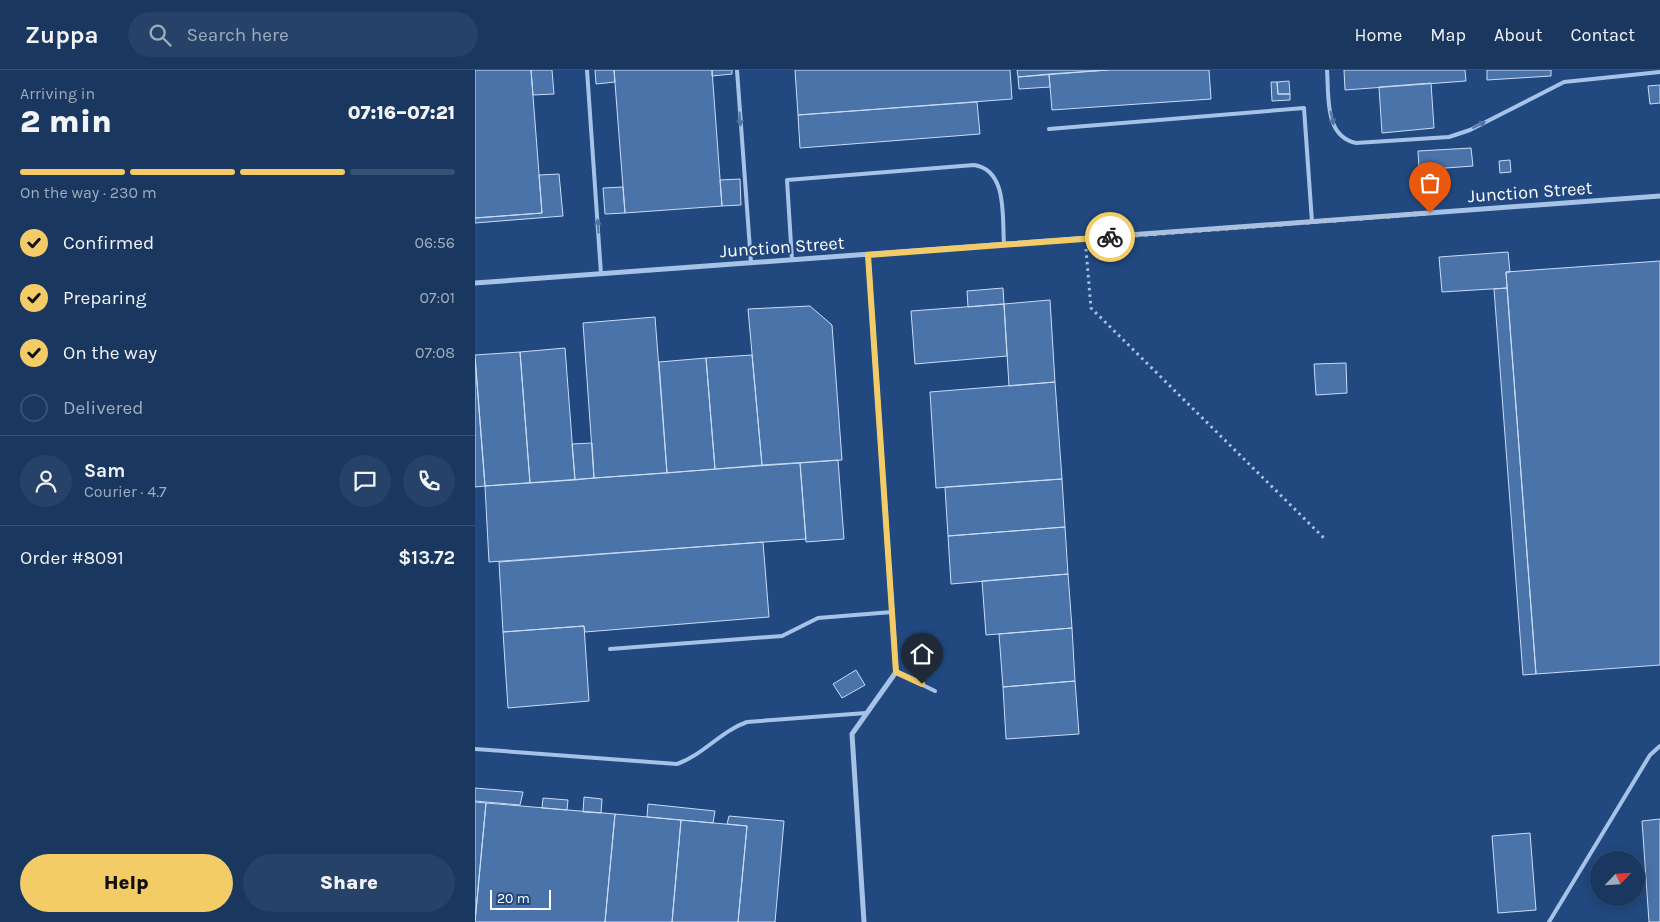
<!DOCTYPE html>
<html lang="en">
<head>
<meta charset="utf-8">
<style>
	:root { --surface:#19375f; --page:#264268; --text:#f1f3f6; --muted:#9facbd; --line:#375174; --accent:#f4cc67 }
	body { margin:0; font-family:Karla,sans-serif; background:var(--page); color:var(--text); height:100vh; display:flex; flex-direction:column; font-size:19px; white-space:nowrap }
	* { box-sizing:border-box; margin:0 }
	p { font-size:16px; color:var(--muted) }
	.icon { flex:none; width:28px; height:28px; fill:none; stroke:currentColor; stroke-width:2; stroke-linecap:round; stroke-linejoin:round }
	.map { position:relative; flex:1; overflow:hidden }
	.panel { display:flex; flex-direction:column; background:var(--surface); width:475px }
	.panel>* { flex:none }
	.needle { width:32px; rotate:65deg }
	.controls { position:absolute; left:1115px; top:781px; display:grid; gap:10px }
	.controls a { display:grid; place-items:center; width:55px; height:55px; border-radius:50%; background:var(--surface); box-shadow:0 2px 12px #0003,0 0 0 1px var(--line); font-size:25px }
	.scale { position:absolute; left:15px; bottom:12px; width:61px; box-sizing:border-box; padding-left:5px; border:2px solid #fff; border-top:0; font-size:14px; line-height:18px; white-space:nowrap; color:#fff; -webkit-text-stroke:4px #21497f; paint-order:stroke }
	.pin { position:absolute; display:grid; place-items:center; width:42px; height:42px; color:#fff; margin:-51px -21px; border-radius:50% 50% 50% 0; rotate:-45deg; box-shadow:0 0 5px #0007 }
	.pin .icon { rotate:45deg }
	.courier { position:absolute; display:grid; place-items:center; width:50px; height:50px; margin:-25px; border:4px solid #f4cc67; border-radius:50%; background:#fff; color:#222; box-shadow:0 1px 6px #0007 }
	.headline em { font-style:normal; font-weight:800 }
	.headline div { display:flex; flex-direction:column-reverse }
	.headline { display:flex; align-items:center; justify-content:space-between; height:85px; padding:0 20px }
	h1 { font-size:32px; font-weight:800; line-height:38px }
	.bar { display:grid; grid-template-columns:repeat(4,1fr); gap:8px 5px; align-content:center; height:60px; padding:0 20px }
	.bar i { height:6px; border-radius:4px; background:var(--line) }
	.bar .active { background:var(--accent) }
	.bar p { grid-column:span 4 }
	.line { display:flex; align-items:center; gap:12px; padding:0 20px; border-top:1px solid var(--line) }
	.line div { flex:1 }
	.round { display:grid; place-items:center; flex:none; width:52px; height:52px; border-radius:26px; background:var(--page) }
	ol { padding:0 20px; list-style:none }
	li { display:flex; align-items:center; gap:15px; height:55px }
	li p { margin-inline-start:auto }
	li .icon { padding:5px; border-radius:50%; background:var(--accent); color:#111; stroke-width:4 }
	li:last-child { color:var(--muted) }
	li i { width:28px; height:28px; border:2px solid var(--line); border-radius:50% }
	.primary-button { display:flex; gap:10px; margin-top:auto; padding:10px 20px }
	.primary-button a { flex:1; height:58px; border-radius:30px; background:var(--accent); color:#111; font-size:20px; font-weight:800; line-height:58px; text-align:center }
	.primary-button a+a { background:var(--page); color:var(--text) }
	header { display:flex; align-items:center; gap:30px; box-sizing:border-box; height:70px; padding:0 25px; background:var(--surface); border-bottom:1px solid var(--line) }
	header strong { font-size:24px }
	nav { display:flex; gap:28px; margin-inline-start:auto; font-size:18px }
	.search { width:350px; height:45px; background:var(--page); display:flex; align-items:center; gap:12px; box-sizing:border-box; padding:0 18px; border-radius:28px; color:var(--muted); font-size:19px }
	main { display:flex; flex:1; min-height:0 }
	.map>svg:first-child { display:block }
</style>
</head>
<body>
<header>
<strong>Zuppa</strong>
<div class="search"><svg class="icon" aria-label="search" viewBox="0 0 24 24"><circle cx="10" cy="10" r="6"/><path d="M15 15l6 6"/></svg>Search here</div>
<nav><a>Home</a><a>Map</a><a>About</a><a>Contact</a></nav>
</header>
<main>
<section class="panel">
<div class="headline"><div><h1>2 min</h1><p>Arriving in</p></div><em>07:16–07:21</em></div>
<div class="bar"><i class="active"></i><i class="active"></i><i class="active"></i><i></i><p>On the way · 230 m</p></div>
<ol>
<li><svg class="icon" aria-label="check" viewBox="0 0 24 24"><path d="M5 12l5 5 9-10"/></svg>Confirmed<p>06:56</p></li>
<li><svg class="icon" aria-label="check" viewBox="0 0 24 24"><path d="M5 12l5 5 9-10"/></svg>Preparing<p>07:01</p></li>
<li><svg class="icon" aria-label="check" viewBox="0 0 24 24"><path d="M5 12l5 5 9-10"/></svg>On the way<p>07:08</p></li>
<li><i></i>Delivered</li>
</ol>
<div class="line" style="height:90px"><a class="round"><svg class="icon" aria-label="person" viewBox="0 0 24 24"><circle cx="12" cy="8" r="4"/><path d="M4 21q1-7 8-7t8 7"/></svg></a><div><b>Sam</b><p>Courier · 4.7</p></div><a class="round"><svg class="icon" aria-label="chat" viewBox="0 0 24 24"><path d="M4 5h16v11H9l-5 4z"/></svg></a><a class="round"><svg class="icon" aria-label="phone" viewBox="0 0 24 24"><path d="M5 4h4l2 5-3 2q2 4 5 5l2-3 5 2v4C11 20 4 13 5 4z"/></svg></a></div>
<div class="line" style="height:65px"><div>Order #8091</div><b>$13.72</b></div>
<div class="primary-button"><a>Help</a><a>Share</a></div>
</section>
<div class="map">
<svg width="1185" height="852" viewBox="0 0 1185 852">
	<rect width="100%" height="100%" fill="#21497f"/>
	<path fill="#4973a9" stroke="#c9ddf6" d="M0,0H56L67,143L0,148Z
		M56,0H77L79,24L58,25Z
		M120,0H139L140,12L121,14Z
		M139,0H237L247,136L150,143Z
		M237,0H257V4L237,6Z
		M320,0H535L537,29L323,45Z
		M542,0H633L543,7Z
		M633,0H734L736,29L577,40L574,4Z
		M869,0H990L991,11L870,20Z
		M1012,0H1076V6L1012,10Z
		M574,4L575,17L544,19L543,7Z
		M814,11L815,24H803L802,12Z
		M796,12H802L803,24H815V30L797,31Z
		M956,13L959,58L907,63L904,17Z
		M1185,15V33L1175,34L1173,16Z
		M502,32L505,64L325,78L323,45Z
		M996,78L998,96L944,100L943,81Z
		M1035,90L1036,102L1025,103L1024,91Z
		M84,104L88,146L0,153V148L67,143L64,105Z
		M265,109L266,135L247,136L245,110Z
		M148,117L150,143L130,144L128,118Z
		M1033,182L1035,202H1031L1032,218L967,222L964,187Z
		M1185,191V595L1061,604L1031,202Z
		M528,218L529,234L493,237L492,221Z
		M1032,218L1061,604L1048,605L1019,219Z
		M575,230L580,312L534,316L529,234Z
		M529,234L532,286L440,294L436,241Z
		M335,236L357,255L367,390L287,395L273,239Z
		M180,247L192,403L119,408L108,253Z
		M90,278L100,410L55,413L45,282Z
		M45,282L55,413L10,416L0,285Z
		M277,285L287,395L240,399L231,288Z
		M0,288L10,416L0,417Z
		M231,288L240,399L192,403L184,292Z
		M871,293L872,323L841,325L839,294Z
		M580,312L587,409L461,418L455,322Z
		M117,373L119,408L100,410L97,374Z
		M363,390L369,469L331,472L325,393Z
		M325,393L331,469L14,492L10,416Z
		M587,409L590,457L473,466L470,417Z
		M590,457L593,504L476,514L473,466Z
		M288,472L294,547L110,562L109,556L28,562L24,492Z
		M593,504L597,558L511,565L507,511Z
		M109,556L114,631L33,638L28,562Z
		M597,558L600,611L528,617L524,564Z
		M381,600L390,615L367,628L358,614Z
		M600,611L604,664L531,669L528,617Z
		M0,718L48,722L45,735L0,731Z
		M109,727L127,729L126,743L108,742Z
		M68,728L93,730L92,740L67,738Z
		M0,732L11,733L0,851Z
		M11,733L140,744L130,852H0Z
		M173,734L240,741L238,753L172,747Z
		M140,744L206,750L197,852H130Z
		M254,746L309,751L300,852H263L272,756L252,754Z
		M1185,749V852H1174L1167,751Z
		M206,750L272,756L263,852H197Z
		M1055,763L1061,840L1023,843L1017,766Z"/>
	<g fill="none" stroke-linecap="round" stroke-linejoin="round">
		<path stroke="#a6c3e7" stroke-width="3" stroke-dasharray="2.5 4" stroke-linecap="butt" d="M611,179L616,238L851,470"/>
		<path stroke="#a6c3e7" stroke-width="4" d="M112,0L126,204
			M262,0L276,193
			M852,0C854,26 849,66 881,73L974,67L995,60L1089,12L1185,2
			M574,59L829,38L837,152
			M317,190L312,110L499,95C533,100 527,148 529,174
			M135,579L307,566L343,548L417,542
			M421,602L460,621
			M0,679L202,694C228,685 246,661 272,652L391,643
			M1074,852L1175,685L1185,676"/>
		<path stroke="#a6c3e7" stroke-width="5" d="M0,213L1185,126
			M389,852L377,664L421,602L393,185"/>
	</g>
	<defs><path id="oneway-solid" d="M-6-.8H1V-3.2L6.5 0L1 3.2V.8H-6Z" transform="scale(1.25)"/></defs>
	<g fill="#5074a3">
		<use href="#oneway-solid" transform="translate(857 48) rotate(77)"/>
		<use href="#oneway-solid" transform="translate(265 49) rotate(86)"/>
		<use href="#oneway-solid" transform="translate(1004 55) rotate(-27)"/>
		<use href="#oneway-solid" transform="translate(123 156) rotate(-94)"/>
	</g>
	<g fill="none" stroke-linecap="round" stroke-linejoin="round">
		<path stroke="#b1bfd2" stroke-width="5" stroke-dasharray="0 9" d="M635,167L955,143"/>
		<path stroke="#f4cc67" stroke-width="6" d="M447,614L421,602L393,185L635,167"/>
	</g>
	<g text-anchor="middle" stroke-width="4" stroke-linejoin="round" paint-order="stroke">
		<g font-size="18" fill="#fff" stroke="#21497f">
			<text transform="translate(1055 122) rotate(-4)" y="6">Junction Street</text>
			<text transform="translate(307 177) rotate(-4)" y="6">Junction Street</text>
		</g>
	</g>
</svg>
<div class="controls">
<a><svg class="needle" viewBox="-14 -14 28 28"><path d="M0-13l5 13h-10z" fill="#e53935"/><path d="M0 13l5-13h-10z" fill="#9facbd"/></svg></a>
</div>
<div class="scale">20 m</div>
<div class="pin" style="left:955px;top:143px;background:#ea580c"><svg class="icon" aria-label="bag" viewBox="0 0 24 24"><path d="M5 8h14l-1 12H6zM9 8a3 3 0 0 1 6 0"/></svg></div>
<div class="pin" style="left:447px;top:614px;background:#1f2937"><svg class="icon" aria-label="home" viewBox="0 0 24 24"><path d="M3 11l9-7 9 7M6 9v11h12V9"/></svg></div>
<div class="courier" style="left:635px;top:167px"><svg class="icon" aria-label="bike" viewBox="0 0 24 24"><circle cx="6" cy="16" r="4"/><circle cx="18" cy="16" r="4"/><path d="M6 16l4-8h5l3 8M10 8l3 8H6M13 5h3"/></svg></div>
</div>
</main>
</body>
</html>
